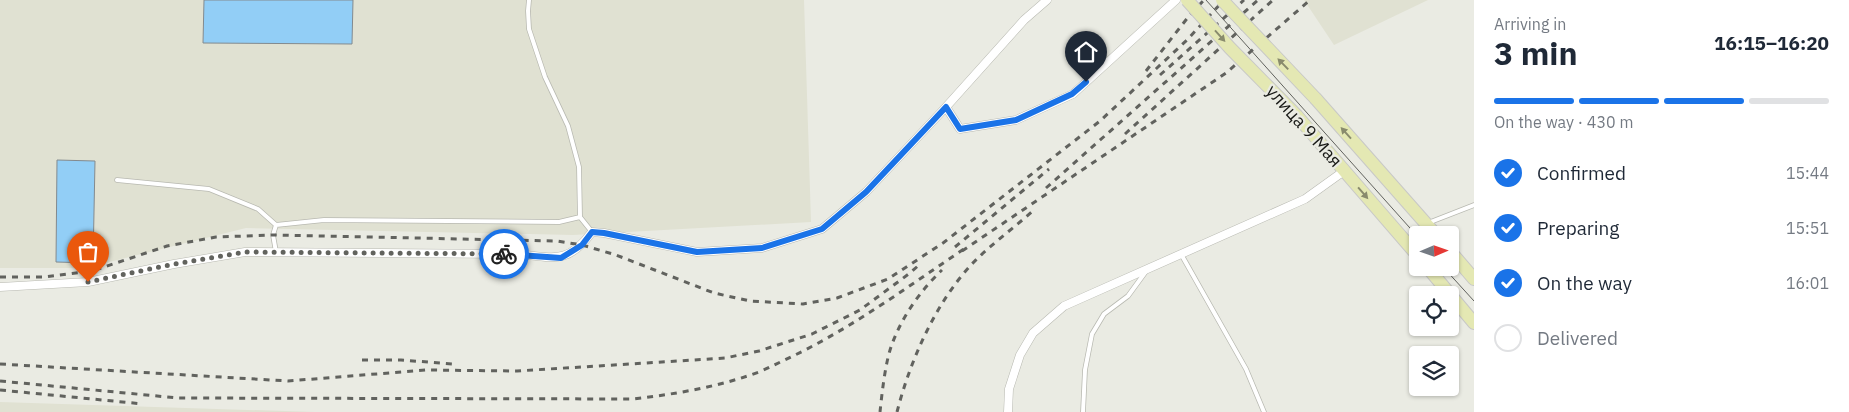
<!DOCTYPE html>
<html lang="en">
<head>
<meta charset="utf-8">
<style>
	:root { --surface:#fff; --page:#f2f2f3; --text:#1f2937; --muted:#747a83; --line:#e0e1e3; --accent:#1a73e8 }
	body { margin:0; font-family:"IBM Plex Sans",sans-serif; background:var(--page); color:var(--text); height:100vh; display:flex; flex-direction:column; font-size:19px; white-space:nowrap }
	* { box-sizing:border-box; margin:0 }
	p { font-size:16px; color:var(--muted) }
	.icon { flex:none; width:28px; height:28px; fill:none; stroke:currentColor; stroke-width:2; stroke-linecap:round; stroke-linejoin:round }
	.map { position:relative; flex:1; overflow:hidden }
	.drawer { display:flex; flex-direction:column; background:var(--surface); width:375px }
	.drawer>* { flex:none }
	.needle { width:32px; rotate:88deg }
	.buttons { position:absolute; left:1409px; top:226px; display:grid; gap:10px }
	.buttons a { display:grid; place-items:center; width:50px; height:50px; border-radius:5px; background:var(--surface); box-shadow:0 1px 4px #0004; font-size:25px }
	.pin { position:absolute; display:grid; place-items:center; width:42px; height:42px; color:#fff; margin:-51px -21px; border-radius:50% 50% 50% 0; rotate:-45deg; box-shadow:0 0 5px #0007 }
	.pin .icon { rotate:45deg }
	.courier { position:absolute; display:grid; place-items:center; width:50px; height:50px; margin:-25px; border:4px solid #1a73e8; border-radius:50%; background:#fff; color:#222; box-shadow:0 1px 6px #0007 }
	.summary em { font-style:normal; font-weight:800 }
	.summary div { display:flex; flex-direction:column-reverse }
	.summary { display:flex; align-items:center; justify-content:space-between; height:85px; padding:0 20px }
	h1 { font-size:32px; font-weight:800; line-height:38px }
	.bar { display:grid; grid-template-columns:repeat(4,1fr); gap:8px 5px; align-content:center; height:60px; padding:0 20px }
	.bar i { height:6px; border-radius:4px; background:var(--line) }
	.bar .selected { background:var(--accent) }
	.bar p { grid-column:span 4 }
	ol { padding:0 20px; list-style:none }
	li { display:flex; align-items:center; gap:15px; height:55px }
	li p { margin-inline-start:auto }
	li .icon { padding:5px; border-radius:50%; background:var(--accent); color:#fff; stroke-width:4 }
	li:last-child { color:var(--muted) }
	li i { width:28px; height:28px; border:2px solid var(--line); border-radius:50% }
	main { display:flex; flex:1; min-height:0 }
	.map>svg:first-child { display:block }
</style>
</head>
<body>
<main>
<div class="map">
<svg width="1474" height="412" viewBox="0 0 1474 412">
	<rect width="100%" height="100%" fill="#eaebe3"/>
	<path fill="#e0e1d2" d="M0,0H804L811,222L573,235L246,228L85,268H0Z
		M1304,0H1428L1334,45Z
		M0,402L315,412H0Z"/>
	<path fill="#92cef6" stroke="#838a8e" d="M204,0H353L352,44L203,43Z
		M57,160L95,161L93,263L56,262Z"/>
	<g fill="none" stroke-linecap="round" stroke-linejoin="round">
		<g stroke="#b8b9b1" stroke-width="5.5">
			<path id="lane" d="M529,0L528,11L529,29L545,77L568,126L579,167L580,217L592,232
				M117,180L209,189L258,209L276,225L324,220L559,222L580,217
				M1428,223L1474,205
				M276,225L273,235L276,252
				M1181,254L1246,369L1264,412
				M1083,412L1085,370L1092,334L1104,314L1128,296L1147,270"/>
		</g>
		<g stroke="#b8b9b1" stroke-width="9">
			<path id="street" d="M1047,0L1024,20L946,107L960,129L1016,120L1073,94L1176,0
				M0,287L88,282L174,264L245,252L519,254C555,258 568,264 592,232L604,233L697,252L762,248L822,229L866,192L946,107
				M1008,412L1009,389L1020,355L1033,333L1064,306L1305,199L1344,171"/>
		</g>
		<g stroke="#c8c8c7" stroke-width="14">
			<path id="primary" d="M1316,99L1436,235
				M1297,116L1418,256
				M1450,251L1474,279
				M1428,268L1474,323"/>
		</g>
		<use href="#lane" stroke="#fff" stroke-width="4"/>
		<use href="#street" stroke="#fff" stroke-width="8"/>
		<use href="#primary" stroke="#e4e8b3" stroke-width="12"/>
		<path stroke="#61625e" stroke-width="1" d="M1206,0L1418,237
			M1444,268L1474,301"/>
		<path stroke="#61625e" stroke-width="3" stroke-dasharray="6 6" stroke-linecap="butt" d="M1146,71L1189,16L1204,0
			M1160,75L1244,0
			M1125,134L1273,0
			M1046,188L1258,0
			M955,247L1049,169
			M962,251L1226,73L1310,0
			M0,277H43L92,271L167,246L216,237L273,235L557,241L582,245L616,255L714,293L750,301L803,304L837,298L888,279L943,243L1100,121L1187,40L1224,0
			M362,360H401L453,364
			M0,364L288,381L426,370L517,371L725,358L759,351L812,334L860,310L910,273L919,265
			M0,381L178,398L633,399C676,394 718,387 759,372C771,367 782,361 793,356C855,326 910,285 967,247
			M0,390L143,404
			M880,412C882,393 885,365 891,347C901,318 920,291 942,270
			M897,412C910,361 935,304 971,265C990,245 1014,228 1035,209"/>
		<g stroke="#c8c8c7" stroke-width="14" stroke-linecap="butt">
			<path id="primary-bridge" d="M1187,0L1230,48L1297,116
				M1222,0L1316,99"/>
		</g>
		<use href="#primary-bridge" stroke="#e4e8b3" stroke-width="12"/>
	</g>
	<defs><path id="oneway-solid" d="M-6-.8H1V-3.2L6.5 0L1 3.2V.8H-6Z" transform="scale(1.25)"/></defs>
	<g fill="#898b6d">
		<use href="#oneway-solid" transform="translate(1220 36) rotate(48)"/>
		<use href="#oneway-solid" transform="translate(1283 64) rotate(-134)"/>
		<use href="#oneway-solid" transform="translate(1346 133) rotate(-132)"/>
		<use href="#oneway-solid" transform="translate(1363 193) rotate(49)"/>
	</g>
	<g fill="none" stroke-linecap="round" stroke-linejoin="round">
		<path stroke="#62635e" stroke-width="5" stroke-dasharray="0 9" d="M88,282L174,264L245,252L504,254"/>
		<path stroke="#1a73e8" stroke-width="6" d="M504,254L561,258L582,245L592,232L604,233L697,252L762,248L822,229L866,192L946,107L960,129L1016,120L1072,94L1086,82"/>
	</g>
	<g text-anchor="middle" stroke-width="4.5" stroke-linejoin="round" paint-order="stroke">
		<g font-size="18" fill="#191a17" stroke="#eaebe3">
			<text transform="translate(1304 126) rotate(48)" y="6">улица 9 Мая</text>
		</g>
	</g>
</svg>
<div class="buttons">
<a><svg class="needle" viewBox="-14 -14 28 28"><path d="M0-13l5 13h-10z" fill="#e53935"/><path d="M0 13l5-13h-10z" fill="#747a83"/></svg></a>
<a><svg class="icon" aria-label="locate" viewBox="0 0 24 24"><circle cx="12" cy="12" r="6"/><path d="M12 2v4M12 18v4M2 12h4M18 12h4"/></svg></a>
<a><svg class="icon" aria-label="layers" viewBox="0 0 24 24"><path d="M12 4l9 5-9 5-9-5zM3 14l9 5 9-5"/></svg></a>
</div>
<div class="pin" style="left:88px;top:282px;background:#ea580c"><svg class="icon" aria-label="bag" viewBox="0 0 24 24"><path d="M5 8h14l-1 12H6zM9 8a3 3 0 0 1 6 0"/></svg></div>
<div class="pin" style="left:1086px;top:82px;background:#1f2937"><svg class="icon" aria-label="home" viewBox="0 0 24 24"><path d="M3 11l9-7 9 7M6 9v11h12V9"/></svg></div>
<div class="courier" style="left:504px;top:254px"><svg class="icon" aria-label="bike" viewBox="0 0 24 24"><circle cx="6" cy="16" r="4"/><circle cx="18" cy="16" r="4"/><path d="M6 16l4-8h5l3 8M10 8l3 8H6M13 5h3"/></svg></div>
</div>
<section class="drawer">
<div class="summary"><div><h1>3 min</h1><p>Arriving in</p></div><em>16:15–16:20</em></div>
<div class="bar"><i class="selected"></i><i class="selected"></i><i class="selected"></i><i></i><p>On the way · 430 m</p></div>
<ol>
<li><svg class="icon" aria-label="check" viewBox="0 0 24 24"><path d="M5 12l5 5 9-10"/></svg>Confirmed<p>15:44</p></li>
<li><svg class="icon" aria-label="check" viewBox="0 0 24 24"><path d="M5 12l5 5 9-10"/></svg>Preparing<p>15:51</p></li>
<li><svg class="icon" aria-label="check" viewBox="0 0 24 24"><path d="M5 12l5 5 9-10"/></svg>On the way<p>16:01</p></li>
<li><i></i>Delivered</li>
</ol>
</section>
</main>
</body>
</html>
